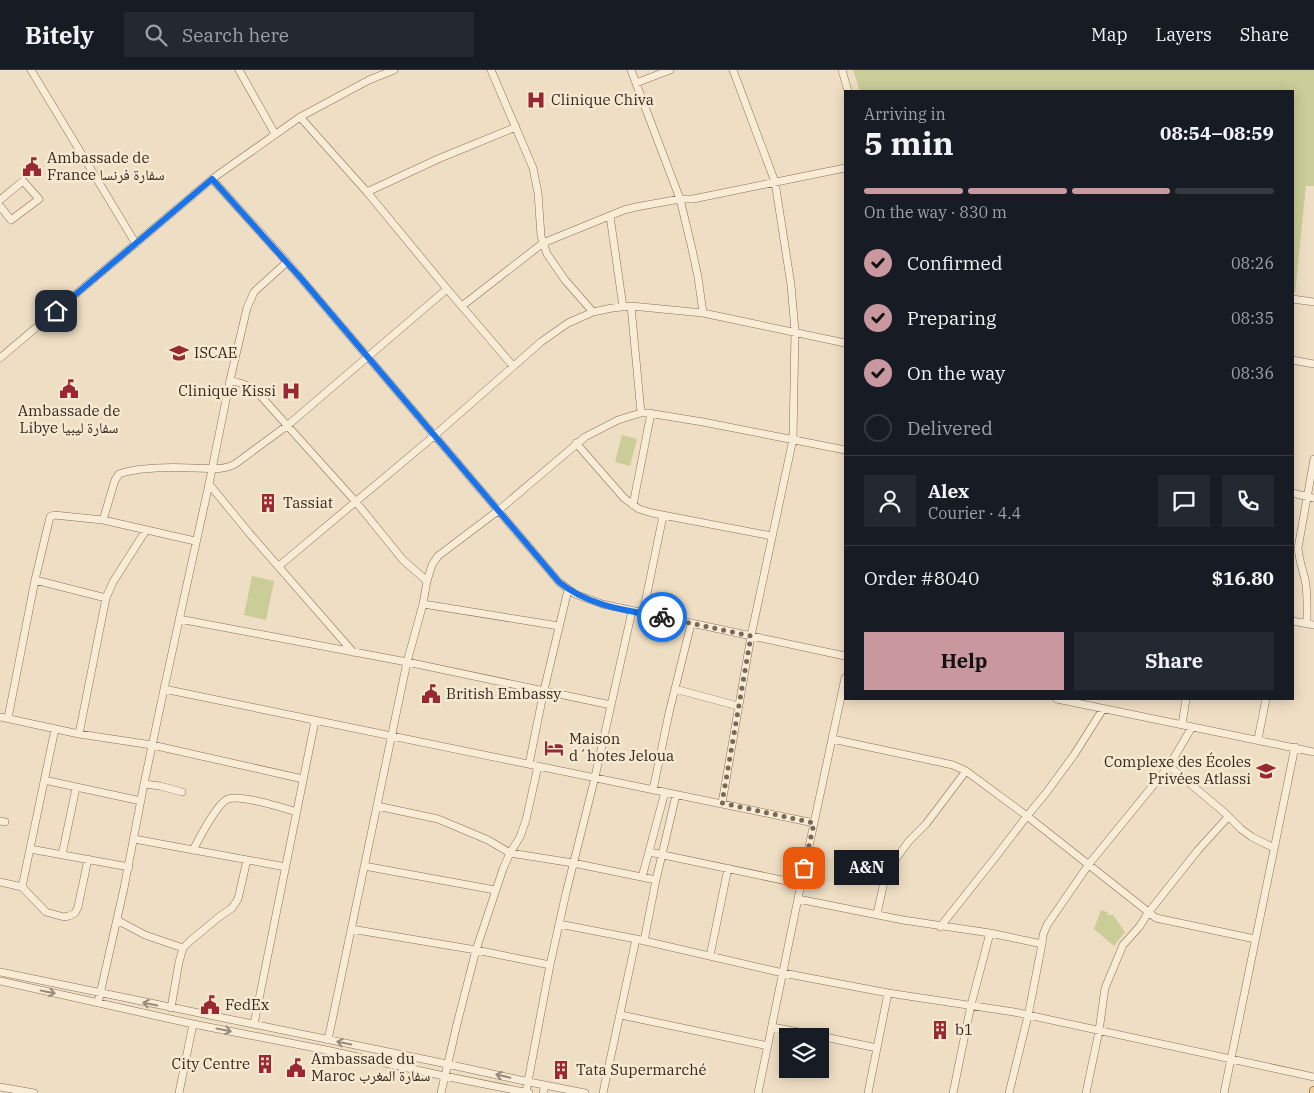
<!DOCTYPE html>
<html lang="en">
<head>
<meta charset="utf-8">
<style>
	:root { --surface:#171b24; --page:#242831; --text:#f1f3f6; --muted:#9ea1a6; --line:#363941; --accent:#c9989e }
	body { margin:0; font-family:"IBM Plex Serif","Noto Naskh Arabic",serif; background:var(--page); color:var(--text); height:100vh; display:flex; flex-direction:column; font-size:19px; white-space:nowrap }
	* { box-sizing:border-box; margin:0 }
	p { font-size:16px; color:var(--muted) }
	.icon { flex:none; width:28px; height:28px; fill:none; stroke:currentColor; stroke-width:2; stroke-linecap:round; stroke-linejoin:round }
	.map { position:relative; flex:1; overflow:hidden }
	.sheet { position:absolute; left:844px; top:20px; width:450px; height:610px; display:flex; flex-direction:column; background:var(--surface); border-radius:0px; box-shadow:0 2px 12px #0003 }
	.sheet>* { flex:none }
	.fabs { position:absolute; left:779px; top:958px; display:grid; gap:10px }
	.fabs a { display:grid; place-items:center; width:50px; height:50px; border-radius:0px; background:var(--surface); box-shadow:0 2px 12px #0003; font-size:25px }
	.pin { position:absolute; display:grid; place-items:center; width:42px; height:42px; color:#fff; margin:-21px; border-radius:10px; box-shadow:0 2px 8px #0006 }
	.courier { position:absolute; display:grid; place-items:center; width:50px; height:50px; margin:-25px; border:4px solid #1a73e8; border-radius:50%; background:#fff; color:#222; box-shadow:0 1px 6px #0007 }
	.bubble { position:absolute; height:35px; border-radius:0px; background:var(--surface); box-shadow:0 2px 12px #0003; font-size:16px; font-weight:800; line-height:35px; text-align:center }
	.head em { font-style:normal; font-weight:800 }
	.head div { display:flex; flex-direction:column-reverse }
	.head { display:flex; align-items:center; justify-content:space-between; height:85px; padding:0 20px }
	h1 { font-size:32px; font-weight:800; line-height:38px }
	.bar { display:grid; grid-template-columns:repeat(4,1fr); gap:8px 5px; align-content:center; height:60px; padding:0 20px }
	.bar i { height:6px; border-radius:4px; background:var(--line) }
	.bar .active { background:var(--accent) }
	.bar p { grid-column:span 4 }
	.line { display:flex; align-items:center; gap:12px; padding:0 20px; border-top:1px solid var(--line) }
	.line div { flex:1 }
	.round { display:grid; place-items:center; flex:none; width:52px; height:52px; border-radius:0px; background:var(--page) }
	ol { padding:0 20px; list-style:none }
	li { display:flex; align-items:center; gap:15px; height:55px }
	li p { margin-inline-start:auto }
	li .icon { padding:5px; border-radius:50%; background:var(--accent); color:#111; stroke-width:4 }
	li:last-child { color:var(--muted) }
	li i { width:28px; height:28px; border:2px solid var(--line); border-radius:50% }
	.primary-button { display:flex; gap:10px; margin-top:auto; padding:10px 20px }
	.primary-button a { flex:1; height:58px; border-radius:0px; background:var(--accent); color:#111; font-size:20px; font-weight:800; line-height:58px; text-align:center }
	.primary-button a+a { background:var(--page); color:var(--text) }
	header { display:flex; align-items:center; gap:30px; box-sizing:border-box; height:70px; padding:0 25px; background:var(--surface); border-bottom:1px solid var(--line) }
	header strong { font-size:24px }
	nav { display:flex; gap:28px; margin-inline-start:auto; font-size:18px }
	.search { width:350px; height:45px; background:var(--page); display:flex; align-items:center; gap:12px; box-sizing:border-box; padding:0 18px; border-radius:0px; color:var(--muted); font-size:19px }
	.map>svg:first-child { display:block }
</style>
</head>
<body>
<header>
<strong>Bitely</strong>
<div class="search"><svg class="icon" aria-label="search" viewBox="0 0 24 24"><circle cx="10" cy="10" r="6"/><path d="M15 15l6 6"/></svg>Search here</div>
<nav><a>Map</a><a>Layers</a><a>Share</a></nav>
</header>
<div class="map">
<svg width="1314" height="1023" viewBox="0 0 1314 1023">
	<rect width="100%" height="100%" fill="#eedec3"/>
	<path fill="#cacd97" d="M853,0H1314V116H1306L1295,223H1292V21H860Z
		M622,365L637,369L630,396L615,392Z
		M252,506L274,511L266,550L244,545Z
		M1101,840L1107,842L1108,845H1113L1125,862L1114,876L1094,859Z"/>
	<g fill="none" stroke-linecap="round" stroke-linejoin="round">
		<g stroke="#896f59" stroke-width="8">
			<path id="minor" d="M31,0L136,174
				M239,0L275,64
				M491,0L533,98L538,123L541,166L547,184L565,210L593,242
				M631,0L680,129L692,179L698,207L703,243
				M842,0L848,21
				M636,13L670,0
				M300,47L367,122L447,219L513,296
				M212,109L287,192L559,512L575,524L602,534L845,586
				M367,122L438,89L516,57
				M0,130L23,111L39,129L11,150L0,136
				M610,146L623,237
				M1292,229L1314,232
				M462,236L543,173L624,140L636,137L680,129H693L845,98
				M631,236L641,343
				M0,288L212,109L300,47L369,10L394,0
				M1292,290L1314,294
				M230,310L246,315L258,323L356,432L403,490L427,511
				M576,373L624,428L639,439L652,443L772,466
				M209,414L250,464L353,582
				M1292,423L1314,428
				M633,435L651,343
				M103,450L115,410L119,404C140,397 171,397 193,398C206,398 223,401 235,394L288,355L447,219
				M279,496L434,366L541,272L568,253L593,242L612,238L631,236L703,243L845,273
				M35,510L106,528
				M423,534L559,556
				M643,543L663,446
				M179,549L407,592L611,635
				M1292,551L1314,555
				M1307,553C1307,539 1308,524 1305,509C1302,499 1299,489 1298,478L1314,389
				M164,619L814,753
				M675,619L738,636
				M1057,629L1314,682
				M0,647L79,664L152,675L303,709
				M8,648L35,510L50,447L54,445L103,450L195,471
				M1182,655L1186,629
				M79,664L106,528L113,512L146,460
				M832,669L953,695L966,701L1027,746L1156,848L1255,869
				M1258,669L1266,629
				M529,694L544,620L568,520
				M1169,696L1225,743L1241,759L1252,767L1274,778
				M44,710L141,731
				M144,714L160,716L182,722
				M653,720L669,643L691,554
				M722,733L751,566L793,369L795,261L791,215L775,112L733,0
				M377,736L438,749L488,770L510,783L573,793L656,810
				M0,751L5,752
				M134,769L286,797
				M30,779L129,797
				M193,780C199,769 217,733 228,729C240,724 283,738 297,742
				M649,782L801,814
				M62,785L76,718
				M364,796L495,820
				M642,807L665,722
				M0,812L22,817L46,842L64,847L69,846L75,843L78,837L88,789
				M22,817L55,659
				M798,829L903,850L990,863L1042,874
				M877,844L884,812L890,797L909,771L926,754L966,701
				M117,850L145,865L183,878
				M559,854L636,869L783,903L888,923L1014,942L1314,1007
				M940,857L994,789L1027,746L1046,723L1074,685L1103,639
				M351,859L476,880L550,895
				M644,871L656,810L676,725
				M710,886L728,798
				M0,902L447,994L529,1012L585,1023
				M0,911L193,954L326,980L444,1006L529,1023
				M98,933L124,818L144,714L164,619L209,414L230,310L247,238L254,222L287,192
				M171,938L179,892L183,878L190,871L219,847L232,838L238,829L247,790
				M621,945L768,976
				M254,954L315,651
				M772,957L820,966
				M820,966L877,978
				M328,970L407,592L423,534L427,511L432,495L438,486L499,440L585,367L618,350L634,345L641,343H648L703,352L845,380
				M0,1017L34,1023
				M526,1022L550,895L566,823L595,707L632,541
				M179,1023L193,954
				M441,1023L457,954L476,880L503,799L510,783L520,767L526,750L538,696
				M543,1023L545,1015
				M603,1023L636,869
				M758,1023L801,814L845,608
				M868,1023L888,923
				M953,1023L971,935L990,863
				M1009,1023L1028,946L1042,874L1043,865L1047,855L1089,794L1169,696L1192,657
				M1086,1023L1099,961L1105,918L1123,875L1140,856L1148,843L1198,780L1228,747
				M1224,1023L1295,677"/>
		</g>
		<g stroke="#563e2e" stroke-width="10">
			<path id="major" d="M1314,1023V1021"/>
		</g>
		<use href="#minor" stroke="#f9ecd6" stroke-width="7"/>
		<use href="#major" stroke="#f2d09a" stroke-width="9"/>
	</g>
	<defs><path id="oneway-shaft" d="M-6 0H5M1.5-3L5.5 0L1.5 3" fill="none" stroke-width="1.6" stroke-linecap="round" stroke-linejoin="round" transform="scale(1.25)"/></defs>
	<g stroke="#988a7a">
		<use href="#oneway-shaft" transform="translate(48 922) rotate(12)"/>
		<use href="#oneway-shaft" transform="translate(150 934) rotate(-169)"/>
		<use href="#oneway-shaft" transform="translate(224 960) rotate(11)"/>
		<use href="#oneway-shaft" transform="translate(344 973) rotate(-169)"/>
		<use href="#oneway-shaft" transform="translate(503 1006) rotate(-167)"/>
	</g>
	<g fill="none" stroke-linecap="round" stroke-linejoin="round">
		<path stroke="#786858" stroke-width="5" stroke-dasharray="0 9" d="M662,547L751,566L722,733L814,753L804,798"/>
		<path stroke="#1a73e8" stroke-width="6" d="M56,241L212,109L299,206L559,512C588,536 626,540 662,547"/>
	</g>
	<defs>
		<g id="hospital-bare" transform="scale(1.5)"><path d="M-5-5h3v3.5h4V-5h3V5h-3V1.5h-4V5h-3Z" fill="#982932" stroke="#f6e9d2" stroke-width="2.5" paint-order="stroke"/></g>
		<g id="civic-bare" transform="scale(1.5)"><path d="M-.6-6.5H3V-4.5H.6V-3L4-1V1h2V6H-6V1h2V-1L-.6-3ZM-1.2 2.5V6h2.4V2.5Z" fill="#982932" stroke="#f6e9d2" stroke-width="2.5" paint-order="stroke"/></g>
		<g id="university-bare" transform="scale(1.5)"><path d="M0-5L7-2L0 1L-7-2ZM-4 1L0 2.5L4 1V4Q0 6-4 4Z" fill="#982932" stroke="#f6e9d2" stroke-width="2.5" paint-order="stroke"/></g>
		<g id="building-bare" transform="scale(1.5)"><path d="M-4-6H4V6H1V3H-1V6H-4ZM-2.5-4.3h1.7v1.8h-1.7ZM.8-4.3h1.7v1.8H.8ZM-2.5-1h1.7V.8h-1.7ZM.8-1h1.7V.8H.8Z" fill="#982932" stroke="#f6e9d2" stroke-width="2.5" paint-order="stroke"/></g>
		<g id="hotel-bare" transform="scale(1.5)"><path d="M-6-4.5h1.5V1H6V5H4.5V3h-9V5H-6ZM-4 0a1.8 1.8 0 1 1 3.6 0ZM.5 0V-2.5h3Q6-2.5 6 0Z" fill="#982932" stroke="#f6e9d2" stroke-width="2.5" paint-order="stroke"/></g>
		<g id="school-bare" transform="scale(1.5)"><path d="M0-5L7-2L0 1L-7-2ZM-4 1L0 2.5L4 1V4Q0 6-4 4Z" fill="#982932" stroke="#f6e9d2" stroke-width="2.5" paint-order="stroke"/></g>
	</defs>
	<g fill-rule="evenodd">
		<use href="#hospital-bare" x="536" y="30"/>
		<use href="#civic-bare" x="32" y="97"/>
		<use href="#university-bare" x="179" y="283"/>
		<use href="#civic-bare" x="69" y="319"/>
		<use href="#hospital-bare" x="291" y="321"/>
		<use href="#building-bare" x="268" y="433"/>
		<use href="#civic-bare" x="431" y="624"/>
		<use href="#hotel-bare" x="554" y="678"/>
		<use href="#school-bare" x="1266" y="701"/>
		<use href="#civic-bare" x="210" y="935"/>
		<use href="#building-bare" x="940" y="960"/>
		<use href="#building-bare" x="265" y="994"/>
		<use href="#civic-bare" x="296" y="998"/>
		<use href="#building-bare" x="561" y="1000"/>
	</g>
	<g text-anchor="middle" stroke-width="5" stroke-linejoin="round" paint-order="stroke">
		<g font-size="15" fill="#38291e" stroke="#f6e9d2" text-anchor="start">
			<text x="551" y="35">Clinique Chiva</text>
			<text x="47" y="93">Ambassade de<tspan x="47" dy="17">France سفارة فرنسا</tspan></text>
			<text x="194" y="288">ISCAE</text>
			<text x="276" y="326" text-anchor="end">Clinique Kissi</text>
			<text x="69" y="346" text-anchor="middle">Ambassade de<tspan x="69" dy="17">Libye سفارة ليبيا</tspan></text>
			<text x="283" y="438">Tassiat</text>
			<text x="446" y="629">British Embassy</text>
			<text x="569" y="674">Maison<tspan x="569" dy="17">d´hotes Jeloua</tspan></text>
			<text x="1251" y="697" text-anchor="end">Complexe des Écoles<tspan x="1251" dy="17">Privées Atlassi</tspan></text>
			<text x="225" y="940">FedEx</text>
			<text x="955" y="965">b1</text>
			<text x="311" y="994">Ambassade du<tspan x="311" dy="17">Maroc سفارة المغرب</tspan></text>
			<text x="250" y="999" text-anchor="end">City Centre</text>
			<text x="576" y="1005">Tata Supermarché</text>
		</g>
	</g>
</svg>
<div class="fabs">
<a><svg class="icon" aria-label="layers" viewBox="0 0 24 24"><path d="M12 4l9 5-9 5-9-5zM3 14l9 5 9-5"/></svg></a>
</div>
<div class="pin" style="left:804px;top:798px;background:#ea580c"><svg class="icon" aria-label="bag" viewBox="0 0 24 24"><path d="M5 8h14l-1 12H6zM9 8a3 3 0 0 1 6 0"/></svg></div>
<div class="pin" style="left:56px;top:241px;background:#1f2937"><svg class="icon" aria-label="home" viewBox="0 0 24 24"><path d="M3 11l9-7 9 7M6 9v11h12V9"/></svg></div>
<div class="courier" style="left:662px;top:547px"><svg class="icon" aria-label="bike" viewBox="0 0 24 24"><circle cx="6" cy="16" r="4"/><circle cx="18" cy="16" r="4"/><path d="M6 16l4-8h5l3 8M10 8l3 8H6M13 5h3"/></svg></div>
<div class="bubble" style="left:834px;top:780px;width:65px">A&amp;N</div>
<section class="sheet">
<div class="head"><div><h1>5 min</h1><p>Arriving in</p></div><em>08:54–08:59</em></div>
<div class="bar"><i class="active"></i><i class="active"></i><i class="active"></i><i></i><p>On the way · 830 m</p></div>
<ol>
<li><svg class="icon" aria-label="check" viewBox="0 0 24 24"><path d="M5 12l5 5 9-10"/></svg>Confirmed<p>08:26</p></li>
<li><svg class="icon" aria-label="check" viewBox="0 0 24 24"><path d="M5 12l5 5 9-10"/></svg>Preparing<p>08:35</p></li>
<li><svg class="icon" aria-label="check" viewBox="0 0 24 24"><path d="M5 12l5 5 9-10"/></svg>On the way<p>08:36</p></li>
<li><i></i>Delivered</li>
</ol>
<div class="line" style="height:90px"><a class="round"><svg class="icon" aria-label="person" viewBox="0 0 24 24"><circle cx="12" cy="8" r="4"/><path d="M4 21q1-7 8-7t8 7"/></svg></a><div><b>Alex</b><p>Courier · 4.4</p></div><a class="round"><svg class="icon" aria-label="chat" viewBox="0 0 24 24"><path d="M4 5h16v11H9l-5 4z"/></svg></a><a class="round"><svg class="icon" aria-label="phone" viewBox="0 0 24 24"><path d="M5 4h4l2 5-3 2q2 4 5 5l2-3 5 2v4C11 20 4 13 5 4z"/></svg></a></div>
<div class="line" style="height:65px"><div>Order #8040</div><b>$16.80</b></div>
<div class="primary-button"><a>Help</a><a>Share</a></div>
</section>
</div>
</body>
</html>
